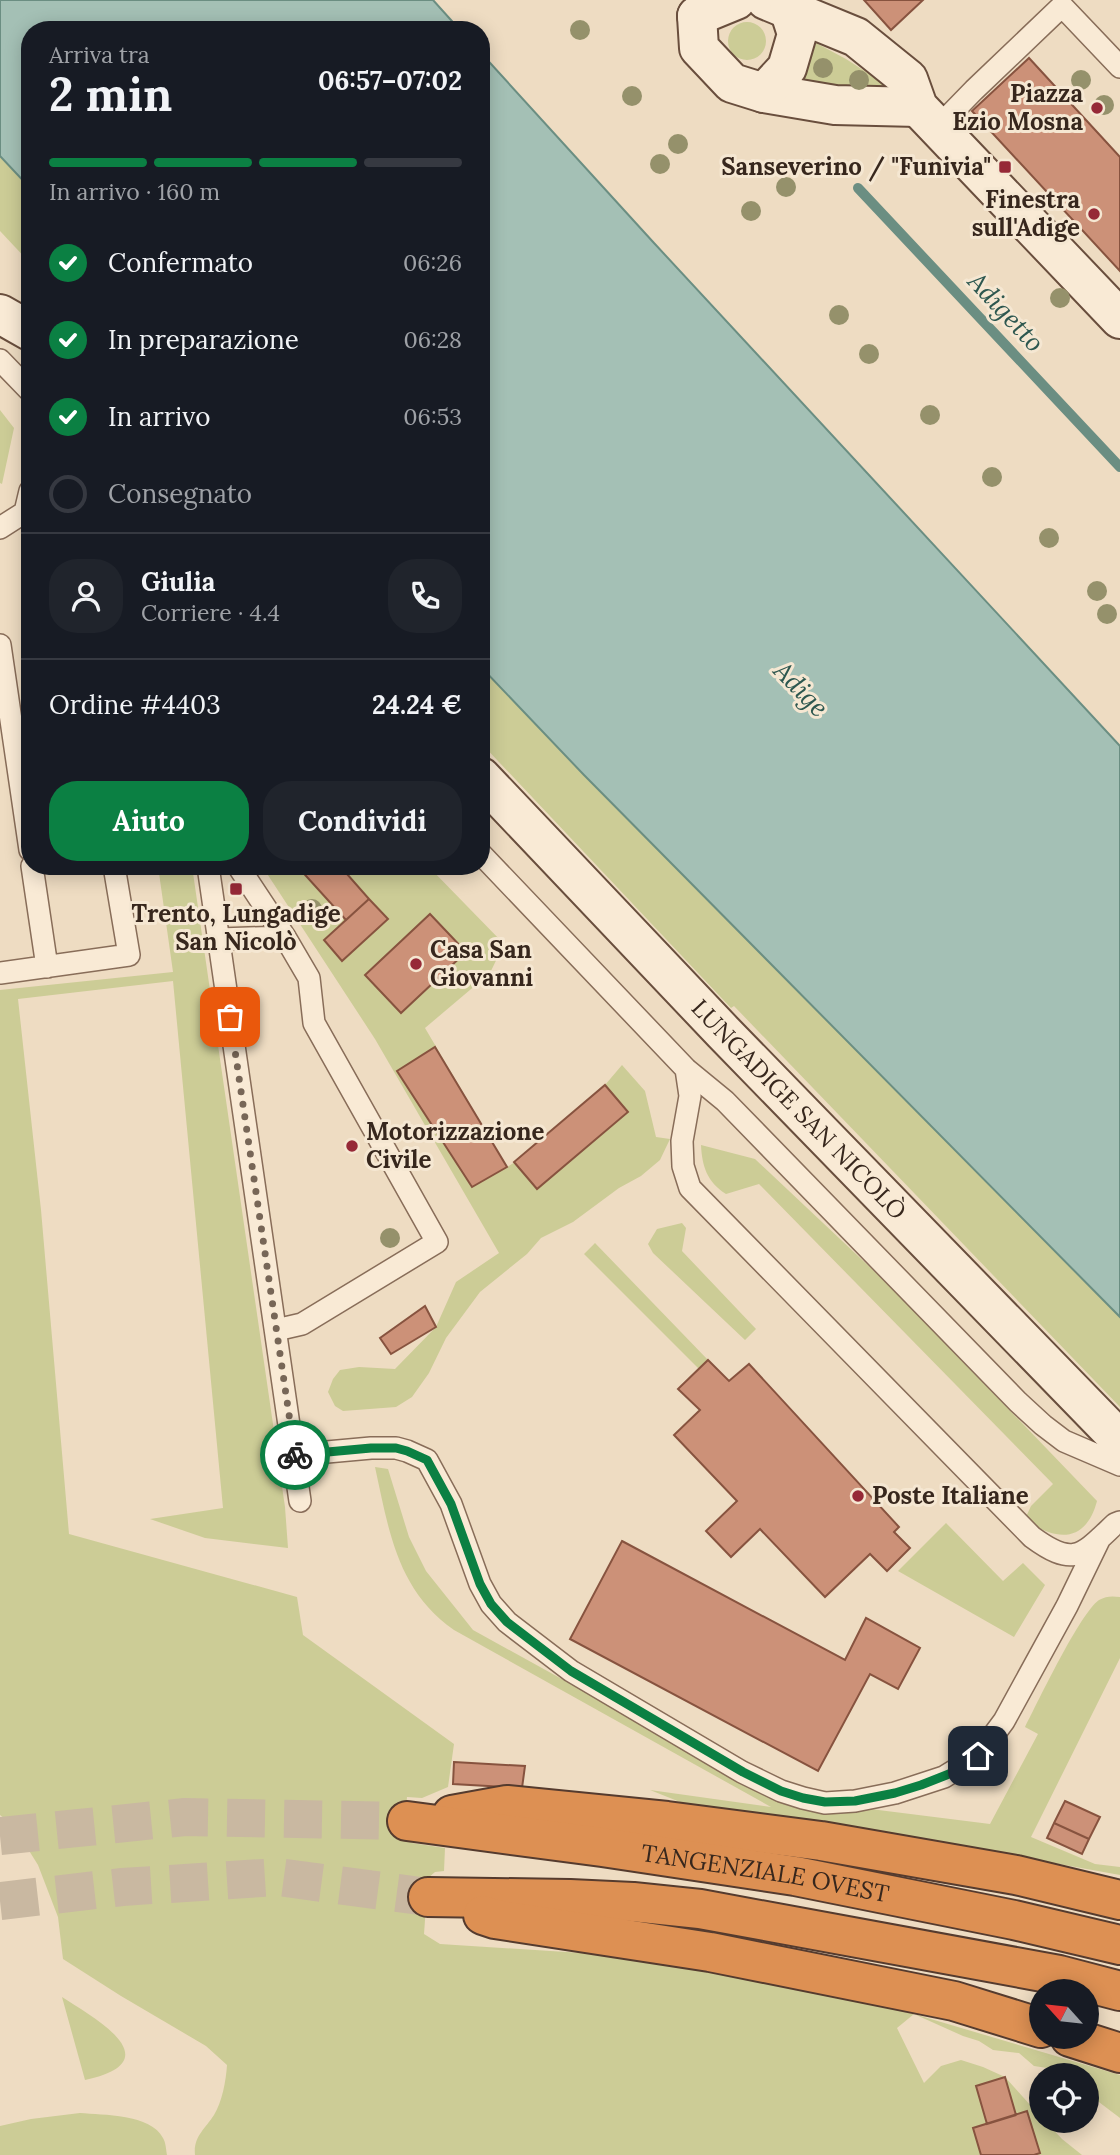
<!DOCTYPE html>
<html lang="it">
<head>
<meta charset="utf-8">
<style>
	:root { --surface:#171b24; --page:#20242c; --text:#f1f3f6; --muted:#9ea1a6; --line:#363941; --accent:#0b8043 }
	body { margin:0; font-family:Lora,serif; background:var(--page); color:var(--text); height:100vh; display:flex; flex-direction:column; font-size:26px; white-space:nowrap }
	* { box-sizing:border-box; margin:0 }
	p { font-size:23px; color:var(--muted) }
	.icon { flex:none; width:38px; height:38px; fill:none; stroke:currentColor; stroke-width:2; stroke-linecap:round; stroke-linejoin:round }
	.map { position:relative; flex:1; overflow:hidden }
	.panel { position:absolute; left:21px; top:21px; width:469px; height:854px; display:flex; flex-direction:column; background:var(--surface); border-radius:28px; box-shadow:0 4px 18px #0003 }
	.panel>* { flex:none }
	.needle { width:46px; rotate:297deg }
	.fabs { position:absolute; left:1029px; top:1979px; display:grid; gap:14px }
	.fabs a { display:grid; place-items:center; width:70px; height:70px; border-radius:50%; background:var(--surface); box-shadow:0 4px 18px #0003; font-size:35px }
	.pin { position:absolute; display:grid; place-items:center; width:60px; height:60px; color:#fff; margin:-30px; border-radius:14px; box-shadow:0 4px 10px #0006 }
	.courier { position:absolute; display:grid; place-items:center; width:70px; height:70px; margin:-35px; border:5px solid #0b8043; border-radius:50%; background:#fff; color:#222; box-shadow:0 2px 9px #0007 }
	.summary em { font-style:normal; font-weight:700 }
	.summary div { display:flex; flex-direction:column-reverse }
	.summary { display:flex; align-items:center; justify-content:space-between; height:119px; padding:0 28px }
	h1 { font-size:46px; font-weight:700; line-height:52px }
	.bar { display:grid; grid-template-columns:repeat(4,1fr); gap:10px 7px; align-content:center; height:84px; padding:0 28px }
	.bar i { height:9px; border-radius:5px; background:var(--line) }
	.bar .on { background:var(--accent) }
	.bar p { grid-column:span 4 }
	.line { display:flex; align-items:center; gap:18px; padding:0 28px; border-top:2px solid var(--line) }
	.line div { flex:1 }
	.round { display:grid; place-items:center; flex:none; width:74px; height:74px; border-radius:28px; background:var(--page) }
	ol { padding:0 28px; list-style:none }
	li { display:flex; align-items:center; gap:21px; height:77px }
	li p { margin-inline-start:auto }
	li .icon { padding:7px; border-radius:50%; background:var(--accent); color:#fff; stroke-width:4 }
	li:last-child { color:var(--muted) }
	li i { width:38px; height:38px; border:4px solid var(--line); border-radius:50% }
	.action { display:flex; gap:14px; margin-top:auto; padding:14px 28px }
	.action a { flex:1; height:80px; border-radius:28px; background:var(--accent); color:#fff; font-size:28px; font-weight:700; line-height:80px; text-align:center }
	.action a+a { background:var(--page); color:var(--text) }
	.map>svg:first-child { display:block }
</style>
</head>
<body>
<div class="map">
<svg width="1120" height="2155" viewBox="0 0 1120 2155">
	<rect width="100%" height="100%" fill="#eedcc2"/>
	<path fill="#cccc96" d="M728 41a19 19 0 1 1 38 0a19 19 0 1 1-38 0Z
		M816,43L846,59L894,90L803,83Z
		M0,156L30,188V263L0,231Z
		M0,410L14,428L2,484L0,483Z
		M481,667L584,775L1120,1317V1407L734,1006L731,1008L481,743Z
		M158,866H192L285,1507L288,1548L205,1538L150,1519L223,1508L173,981L18,999L41,1210L69,1534L297,1597L303,1635L454,1744L448,1787L422,1798L407,1797L404,1831L412,1843L445,1848L444,1871L435,1872L428,1878L424,1934L440,1944L582,1953L739,1973L914,2014L1120,2075V2118L1087,2093V2076L1063,2075L1054,2069L1034,2066L1019,2053L993,2050L979,2041L963,2036L914,2014L897,2028L924,2083L941,2066L961,2060L983,2067L1005,2077L1041,2117V2121H1045L1062,2139L1082,2155H195C193,2137 205,2129 214,2115C222,2102 226,2081 227,2065L206,2046L121,1996L63,1959L58,1917L38,1865L13,1825L0,1815V990L173,972Z
		M262,866H297L346,920L324,940L342,961L388,919L340,866H428L504,944L490,973L425,1028L507,1167L515,1162L605,1085L622,1065L645,1091L656,1137L670,1139L660,1160L641,1176L619,1188L573,1222L541,1238L527,1254L480,1292L446,1338L429,1373L412,1397L396,1407L343,1411L335,1406L328,1392L333,1379L340,1370L359,1367L395,1369L436,1327L456,1282L499,1253L375,1039Z
		M701,1145L755,1159L891,1287L1097,1501C1086,1543 1056,1542 1025,1519L1031,1506L1053,1484L759,1184L726,1194C707,1182 702,1166 701,1145Z
		M682,1223L686,1228L682,1251L756,1329L745,1340L653,1253L648,1244L657,1229Z
		M595,1243L708,1360L699,1369L584,1254Z
		M375,1467L388,1469L409,1537L426,1571L473,1630L775,1797L990,1824L1038,1734L1025,1727C1038,1702 1080,1613 1099,1600C1106,1596 1112,1596 1120,1597V1658L1031,1837L1095,1864L1120,1867V1875L987,1851L725,1811L680,1802L650,1790L771,1807L454,1630C397,1590 389,1531 375,1467Z
		M946,1523L1003,1581L1023,1563L1045,1585L1014,1637L898,1571Z
		M62,1997C96,2019 172,2061 85,2080Z
		M80,2113C103,2115 151,2114 163,2138C166,2143 166,2150 167,2155H0V2126L31,2119Z"/>
	<path fill="#a4c0b5" stroke="#6b8e82" stroke-width="2" d="M0,0H433L460,30H30V188L0,156Z
		M481,53L654,243L1120,746V1317L584,775L481,667Z"/>
	<g fill="none" stroke-linecap="round" stroke-linejoin="round">
		<path stroke="#6b8e82" stroke-width="10" d="M858,188L1120,467"/>
	</g>
	<path fill="#cc9178" stroke="#87533f" stroke-width="2" d="M864,0H923L891,30Z
		M1029,58L1120,157V271L972,111Z
		M297,866H340L369,899L346,920Z
		M369,899L388,919L342,961L324,940Z
		M430,914L466,952L401,1013L365,975Z
		M435,1047L507,1167L472,1187L397,1071Z
		M605,1085L628,1112L537,1189L514,1162Z
		M425,1306L436,1327L391,1354L380,1338Z
		M708,1360L729,1381L749,1364L899,1527L894,1532L910,1548L887,1571L870,1554L825,1597L760,1529L731,1557L706,1531L737,1501L674,1435L700,1410L678,1389Z
		M622,1541L845,1660L866,1618L920,1648L898,1689L870,1674L818,1771L570,1639Z
		M454,1762L525,1766L522,1788L453,1784Z
		M1065,1801L1100,1817L1089,1839L1054,1823Z
		M1054,1823L1089,1839L1082,1854L1047,1838Z
		M1005,2077L1016,2115L987,2124L976,2086Z
		M1027,2111L1040,2153L1034,2155H981L973,2128Z"/>
	<g fill="none" stroke-linecap="round" stroke-linejoin="round">
		<path stroke="#c9b8a1" stroke-width="38" stroke-dasharray="38 19" stroke-linecap="butt" d="M0,1836L185,1817L407,1821
			M0,1901L122,1887L278,1877L428,1897"/>
		<g stroke="#886d59" stroke-width="24">
			<path id="lane" d="M937,128L974,90L1062,6L1120,67
				M0,360L30,391
				M0,528L25,512L30,491
				M0,645L30,850
				M481,854L686,1069L725,1101L1018,1402L1043,1425L1064,1441L1120,1465
				M32,866L47,967
				M208,866L300,1501
				M238,866L285,937L309,978L314,1023L437,1242L302,1324L276,1330
				M219,939L285,937
				M0,973L129,955L114,866
				M686,1069L690,1096L682,1141L683,1166L690,1188L1032,1537C1074,1568 1082,1555 1115,1524L1120,1522
				M294,1455L371,1448H396L407,1451L427,1460L451,1504L480,1584L491,1604L507,1622L571,1671L742,1772L781,1791L803,1798L825,1803L855,1801L895,1793L944,1777L978,1756L1004,1721L1067,1606L1100,1538"/>
		</g>
		<g stroke="#694e3d" stroke-width="42">
			<g id="secondary">
				<path d="M766,0L856,37L908,79L918,107L1120,319"/>
				<path d="M697,16L699,48L732,83L764,93L835,105L918,107"/>
				<path d="M697,16L736,0"/>
				<path d="M764,93L787,68L797,34L789,9"/>
				<path d="M0,314L30,331"/>
				<path id="s1" d="M481,777L723,1032L1120,1440"/>
			</g>
		</g>
		<g stroke="#553b2e" stroke-width="42">
			<g id="highway">
				<path d="M452,1815L507,1805L667,1821L821,1841L1016,1875L1120,1900"/>
				<path id="s2" d="M407,1821L602,1847L795,1876L1014,1920L1120,1945"/>
				<path d="M428,1897L570,1899L633,1902L700,1909L1059,1975L1120,1991"/>
				<path d="M483,1915L495,1919L710,1952L954,2001L1041,2028"/>
				<path d="M1070,2037L1120,2053"/>
			</g>
		</g>
		<use href="#lane" stroke="#f9ead5" stroke-width="21"/>
		<use href="#secondary" stroke="#f9ead5" stroke-width="38"/>
		<use href="#highway" stroke="#dd9053" stroke-width="38"/>
	</g>
	<g fill="#95916b">
		<circle cx="580" cy="30" r="10"/>
		<circle cx="823" cy="68" r="10"/>
		<circle cx="859" cy="80" r="10"/>
		<circle cx="1081" cy="80" r="10"/>
		<circle cx="632" cy="96" r="10"/>
		<circle cx="1104" cy="105" r="10"/>
		<circle cx="678" cy="144" r="10"/>
		<circle cx="660" cy="164" r="10"/>
		<circle cx="786" cy="187" r="10"/>
		<circle cx="751" cy="211" r="10"/>
		<circle cx="1060" cy="298" r="10"/>
		<circle cx="839" cy="315" r="10"/>
		<circle cx="869" cy="354" r="10"/>
		<circle cx="930" cy="415" r="10"/>
		<circle cx="992" cy="477" r="10"/>
		<circle cx="1049" cy="538" r="10"/>
		<circle cx="1097" cy="591" r="10"/>
		<circle cx="1107" cy="614" r="10"/>
		<circle cx="312" cy="909" r="10"/>
		<circle cx="390" cy="1238" r="10"/>
	</g>
	<g fill="none" stroke-linecap="round" stroke-linejoin="round">
		<path stroke="#776657" stroke-width="7" stroke-dasharray="0 12.6" d="M230,1017L295,1455"/>
		<path stroke="#0b8043" stroke-width="9" d="M295,1455L371,1448H396L407,1451L427,1460L451,1504L480,1584L491,1604L507,1622L571,1671L743,1772L781,1791L803,1798L825,1802L855,1801L895,1793L921,1785L949,1774L978,1756"/>
	</g>
	<g fill="#962937" stroke="#f5e7d2" stroke-width="2.5">
		<circle cx="1097" cy="108" r="7"/>
		<rect x="998" y="160" width="14" height="14" rx="3.5"/>
		<circle cx="1094" cy="214" r="7"/>
		<rect x="229" y="882" width="14" height="14" rx="3.5"/>
		<circle cx="416" cy="964" r="7"/>
		<circle cx="352" cy="1146" r="7"/>
		<circle cx="858" cy="1496" r="7"/>
	</g>
	<g text-anchor="middle" stroke-width="6" stroke-linejoin="round" paint-order="stroke">
		<g font-size="24" font-weight="bold" fill="#37271d" stroke="#f5e7d2" text-anchor="end">
			<text x="1083" y="102">Piazza<tspan x="1083" dy="28">Ezio Mosna</tspan></text>
			<text x="991" y="175">Sanseverino / "Funivia"</text>
			<text x="1080" y="208">Finestra<tspan x="1080" dy="28">sull'Adige</tspan></text>
			<text x="236" y="922" text-anchor="middle">Trento, Lungadige<tspan x="236" dy="28">San Nicolò</tspan></text>
			<text x="430" y="958" text-anchor="start">Casa San<tspan x="430" dy="28">Giovanni</tspan></text>
			<text x="366" y="1140" text-anchor="start">Motorizzazione<tspan x="366" dy="28">Civile</tspan></text>
			<text x="872" y="1504" text-anchor="start">Poste Italiane</text>
		</g>
		<g font-size="24" fill="#37271d" stroke="#f5e7d2">
			<text dy="8" stroke="none"><textPath href="#s1" startOffset="460">LUNGADIGE SAN NICOLÒ</textPath></text>
			<text dy="8" stroke="none"><textPath href="#s2" startOffset="362">TANGENZIALE OVEST</textPath></text>
		</g>
		<g font-size="26" font-style="italic" fill="#2d574f" stroke="#f5e7d2">
			<text transform="translate(1006 312) rotate(47)" y="9">Adigetto</text>
			<text transform="translate(801 689) rotate(46)" y="9">Adige</text>
		</g>
	</g>
</svg>
<div class="fabs">
<a><svg class="needle" viewBox="-14 -14 28 28"><path d="M0-13l5 13h-10z" fill="#e53935"/><path d="M0 13l5-13h-10z" fill="#9ea1a6"/></svg></a>
<a><svg class="icon" aria-label="locate" viewBox="0 0 24 24"><circle cx="12" cy="12" r="6"/><path d="M12 2v4M12 18v4M2 12h4M18 12h4"/></svg></a>
</div>
<div class="pin" style="left:230px;top:1017px;background:#ea580c"><svg class="icon" aria-label="bag" viewBox="0 0 24 24"><path d="M5 8h14l-1 12H6zM9 8a3 3 0 0 1 6 0"/></svg></div>
<div class="pin" style="left:978px;top:1756px;background:#1f2937"><svg class="icon" aria-label="home" viewBox="0 0 24 24"><path d="M3 11l9-7 9 7M6 9v11h12V9"/></svg></div>
<div class="courier" style="left:295px;top:1455px"><svg class="icon" aria-label="bike" viewBox="0 0 24 24"><circle cx="6" cy="16" r="4"/><circle cx="18" cy="16" r="4"/><path d="M6 16l4-8h5l3 8M10 8l3 8H6M13 5h3"/></svg></div>
<section class="panel">
<div class="summary"><div><h1>2 min</h1><p>Arriva tra</p></div><em>06:57–07:02</em></div>
<div class="bar"><i class="on"></i><i class="on"></i><i class="on"></i><i></i><p>In arrivo · 160 m</p></div>
<ol>
<li><svg class="icon" aria-label="check" viewBox="0 0 24 24"><path d="M5 12l5 5 9-10"/></svg>Confermato<p>06:26</p></li>
<li><svg class="icon" aria-label="check" viewBox="0 0 24 24"><path d="M5 12l5 5 9-10"/></svg>In preparazione<p>06:28</p></li>
<li><svg class="icon" aria-label="check" viewBox="0 0 24 24"><path d="M5 12l5 5 9-10"/></svg>In arrivo<p>06:53</p></li>
<li><i></i>Consegnato</li>
</ol>
<div class="line" style="height:126px"><a class="round"><svg class="icon" aria-label="person" viewBox="0 0 24 24"><circle cx="12" cy="8" r="4"/><path d="M4 21q1-7 8-7t8 7"/></svg></a><div><b>Giulia</b><p>Corriere · 4.4</p></div><a class="round"><svg class="icon" aria-label="phone" viewBox="0 0 24 24"><path d="M5 4h4l2 5-3 2q2 4 5 5l2-3 5 2v4C11 20 4 13 5 4z"/></svg></a></div>
<div class="line" style="height:91px"><div>Ordine #4403</div><b>24.24 €</b></div>
<div class="action"><a>Aiuto</a><a>Condividi</a></div>
</section>
</div>
</body>
</html>
